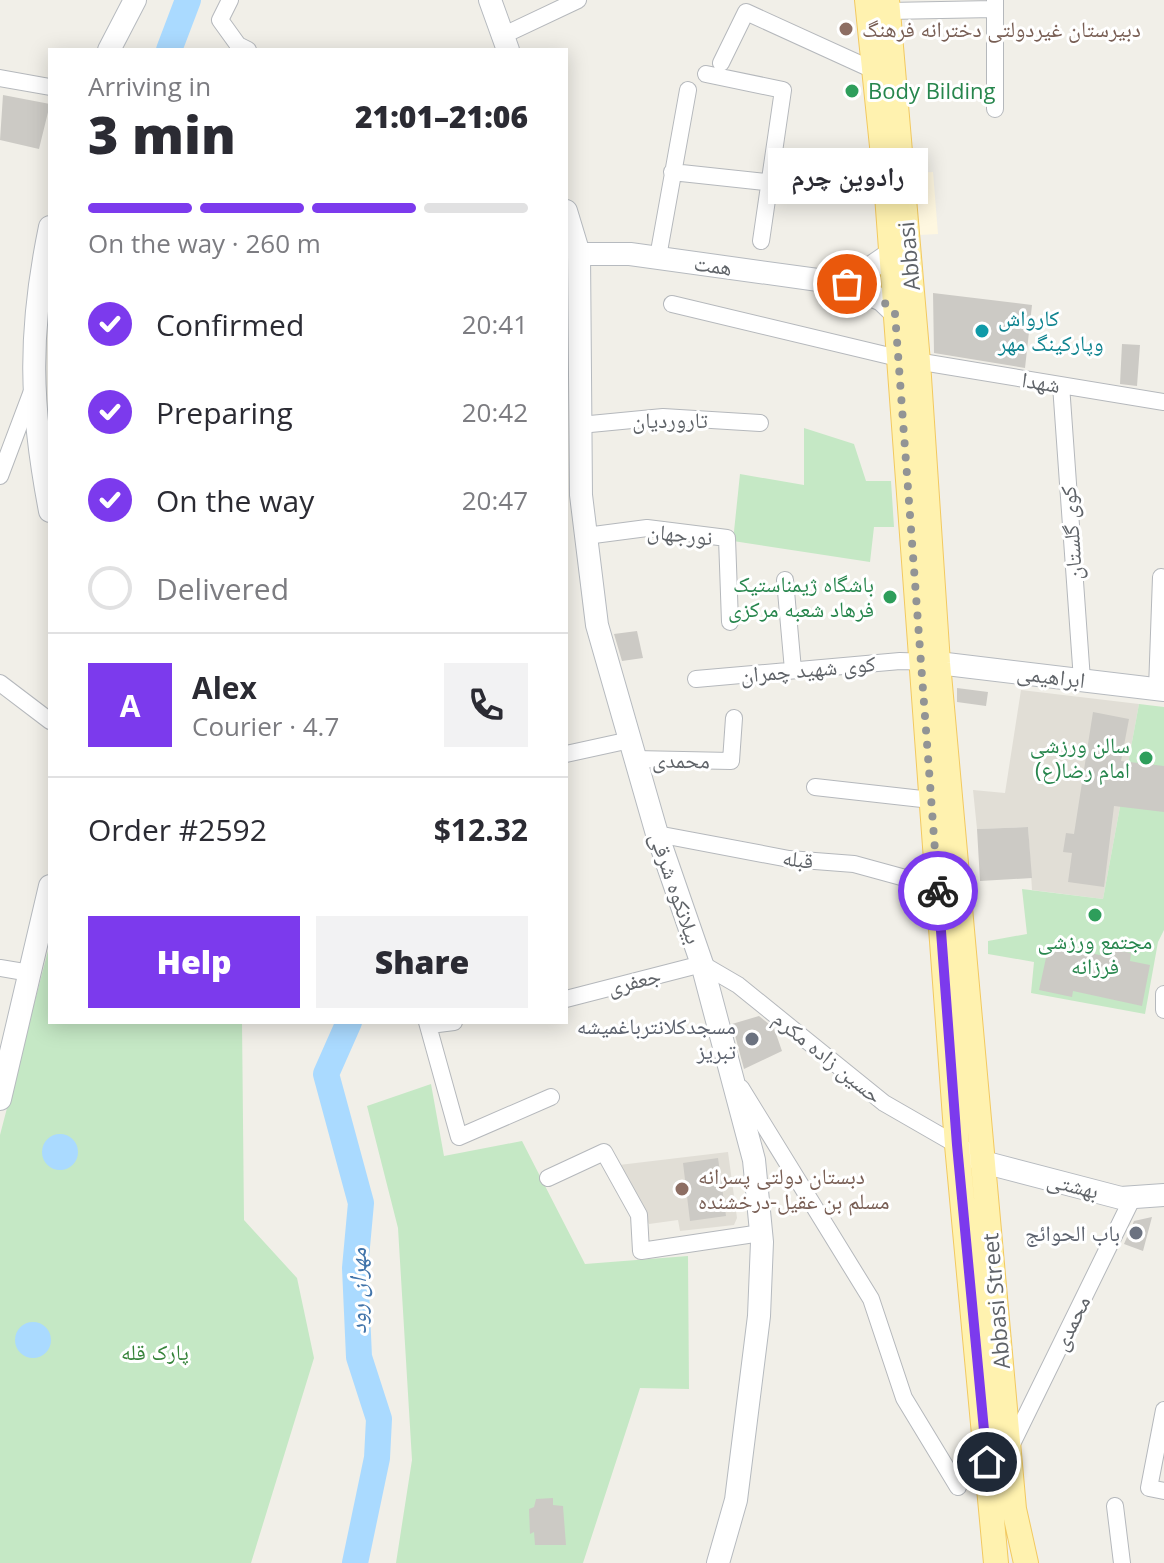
<!DOCTYPE html>
<html lang="en">
<head>
<meta charset="utf-8">
<style>
	:root { --surface:#fff; --page:#f2f2f3; --text:#2b2b33; --muted:#7c7c81; --line:#e1e1e2; --accent:#7c3aed }
	body { margin:0; font-family:"Open Sans","Noto Naskh Arabic",sans-serif; background:var(--page); color:var(--text); height:100vh; display:flex; flex-direction:column; font-size:30px; white-space:nowrap }
	* { box-sizing:border-box; margin:0 }
	p { font-size:26px; color:var(--muted) }
	.icon { flex:none; width:44px; height:44px; fill:none; stroke:currentColor; stroke-width:2; stroke-linecap:round; stroke-linejoin:round }
	.map { position:relative; flex:1; overflow:hidden }
	.side { position:absolute; left:48px; top:48px; width:520px; height:976px; display:flex; flex-direction:column; background:var(--surface); border-radius:0px; box-shadow:0 4px 20px #0003 }
	.side>* { flex:none }
	.pin { position:absolute; display:grid; place-items:center; width:68px; height:68px; color:#fff; margin:-34px; border:4px solid #fff; border-radius:50%; box-shadow:0 2px 8px #0007 }
	.courier { position:absolute; display:grid; place-items:center; width:80px; height:80px; margin:-40px; border:6px solid #7c3aed; border-radius:50%; background:#fff; color:#222; box-shadow:0 2px 10px #0007 }
	.bubble { position:absolute; height:56px; border-radius:0px; background:var(--surface); box-shadow:0 4px 20px #0003; font-size:26px; font-weight:800; line-height:56px; text-align:center }
	.head em { font-style:normal; font-weight:800 }
	.head div { display:flex; flex-direction:column-reverse }
	.head { display:flex; align-items:center; justify-content:space-between; height:136px; padding:0 40px }
	h1 { font-size:52px; font-weight:800; line-height:60px }
	.bar { display:grid; grid-template-columns:repeat(4,1fr); gap:12px 8px; align-content:center; height:96px; padding:0 40px }
	.bar i { height:10px; border-radius:6px; background:var(--line) }
	.bar .selected { background:var(--accent) }
	.bar p { grid-column:span 4 }
	.line { display:flex; align-items:center; gap:20px; padding:0 40px; border-top:2px solid var(--line) }
	.line div { flex:1 }
	.round { display:grid; place-items:center; flex:none; width:84px; height:84px; border-radius:0px; background:var(--page) }
	ol { padding:0 40px; list-style:none }
	li { display:flex; align-items:center; gap:24px; height:88px }
	li p { margin-inline-start:auto }
	li .icon { padding:8px; border-radius:50%; background:var(--accent); color:#fff; stroke-width:4 }
	li:last-child { color:var(--muted) }
	li i { width:44px; height:44px; border:4px solid var(--line); border-radius:50% }
	.action { display:flex; gap:16px; margin-top:auto; padding:16px 40px }
	.action a { flex:1; height:92px; border-radius:0px; background:var(--accent); color:#fff; font-size:32px; font-weight:800; line-height:92px; text-align:center }
	.action a+a { background:var(--page); color:var(--text) }
	.map>svg:first-child { display:block }
</style>
</head>
<body>
<div class="map">
<svg width="1164" height="1563" viewBox="0 0 1164 1563">
	<rect width="100%" height="100%" fill="#f1efe8"/>
	<path fill="#fef7e0" d="M933,172L938,234L919,235L915,173Z"/>
	<path fill="#e1ded6" d="M1021,690L1139,704L1103,899L1032,890L1028,827L977,829L973,790L1005,793Z
		M728,1152L737,1218L734,1225L680,1231L678,1220L649,1224L619,1165Z"/>
	<path fill="#c5e8c5" d="M804,428L854,444L866,481H891L894,527H874L870,562L733,541L740,474L804,485Z
		M1139,704L1164,707V930L1158,942L1145,1014L1031,993L1034,962L988,954V941L1027,934L1022,889L1103,899Z
		M50,943V1022H242L244,1220L297,1278L314,1358L251,1563H0V1135Z
		M431,1084L444,1156L522,1141L585,1264L688,1256L689,1389L640,1388L583,1563H396L412,1460L398,1228L367,1106Z"/>
	<path fill="#aadaff" d="M42 1152a18 18 0 1 1 36 0a18 18 0 1 1-36 0Z
		M15 1340a18 18 0 1 1 36 0a18 18 0 1 1-36 0Z"/>
	<g fill="none" stroke-linecap="round" stroke-linejoin="round">
		<path stroke="#aadaff" stroke-width="26" d="M169,50L188,0
			M349,1022L326,1074L361,1203L355,1268L359,1357L379,1419L377,1458L355,1563"/>
	</g>
	<path fill="#cccac5" d="M3,95L50,104L39,149L0,140Z
		M933,293L1032,305L1025,368L934,353Z
		M1122,344L1140,345L1137,386L1120,384Z
		M637,631L643,658L622,661L614,634Z
		M957,688L988,692L986,706L957,702Z
		M1093,712L1129,719L1121,761L1164,766V812L1114,806L1104,887L1068,882L1072,853L1063,852L1066,833L1074,834Z
		M1028,827L1032,878L980,881L977,829Z
		M1049,944L1104,956L1106,948L1131,953L1130,961L1150,965L1142,1006L1073,991L1072,997L1039,990Z
		M759,1016L774,1028L782,1051L744,1069L732,1024Z
		M718,1158L726,1216L690,1221L683,1163Z
		M1152,1217L1143,1251L1124,1244L1134,1221Z
		M553,1498V1505L563,1506L566,1545H535L534,1532L530,1534L529,1509L534,1507L536,1499Z"/>
	<g fill="none" stroke-linecap="round" stroke-linejoin="round">
		<g stroke="#b5b8bc" stroke-width="18">
			<path id="street" d="M230,0L220,20L238,45L248,50
				M995,0V109
				M888,11L994,9
				M502,36L578,0
				M721,63L746,12L882,74
				M706,74L783,90L761,241
				M0,78L50,87
				M672,172L895,196
				M658,257L688,90
				M672,304L898,358L1164,402
				M1061,385L1082,680
				M580,425L663,417L760,423
				M0,476L32,391
				M586,536L647,528L727,538L730,622
				M785,580L793,670
				M696,679L900,661L930,662
				M0,683L50,721
				M1157,689L1161,577
				M566,754L630,740
				M635,759L731,761L734,718
				M815,787L931,800
				M657,834L789,859L854,864L938,887
				M0,968L30,973
				M1164,994V1010
				M566,999L702,964L738,985L884,1103L957,1145
				M427,1022L459,1137L551,1097
				M428,1022L430,1025L454,1022
				M741,1088L871,1299L904,1398L958,1487
				M548,1178L604,1152L639,1215L641,1251L761,1233
				M1164,1410L1149,1488L1164,1491
				M1010,1448L1133,1197
				M1115,1506L1122,1563"/>
		</g>
		<g stroke="#b6babf" stroke-width="24">
			<path id="secondary" d="M490,0L508,50
				M109,50L135,0
				M566,211L579,254L581,495L597,625L657,834L702,964L754,1160L762,1242L759,1316L736,1500L718,1563
				M50,227C28,333 30,406 50,511
				M579,254H630L847,284L882,300L904,321
				M847,284L902,246
				M938,663L1164,690
				M0,1099L50,886
				M969,1153L983,1162L1121,1198L1164,1195"/>
		</g>
		<g stroke="#f2c960" stroke-width="26">
			<path id="primary" d="M867,0L887,195L957,1145L996,1563
				M887,0L918,362L938,663L1014,1509L1026,1563"/>
		</g>
		<use href="#street" stroke="#fff" stroke-width="16"/>
		<use href="#secondary" stroke="#fff" stroke-width="22"/>
		<use href="#primary" stroke="#fff2af" stroke-width="24"/>
	</g>
	<g fill="none" stroke-linecap="round" stroke-linejoin="round">
		<path stroke="#929495" stroke-width="8" stroke-dasharray="0 14.4" d="M847,284L882,300L895,314L938,891"/>
		<path stroke="#7c3aed" stroke-width="10" d="M938,891L957,1145L987,1462"/>
	</g>
	<g fill="#8d6e63" stroke="#fff" stroke-width="3">
		<circle cx="846" cy="29" r="8"/>
		<circle cx="682" cy="1189" r="8"/>
	</g>
	<g fill="#2e9e5b" stroke="#fff" stroke-width="3">
		<circle cx="852" cy="91" r="8"/>
		<circle cx="890" cy="597" r="8"/>
		<circle cx="1146" cy="758" r="8"/>
		<circle cx="1095" cy="915" r="8"/>
	</g>
	<circle fill="#0f9aa8" stroke="#fff" stroke-width="3" cx="982" cy="331" r="8"/>
	<g fill="#6b7280" stroke="#fff" stroke-width="3">
		<circle cx="752" cy="1039" r="8"/>
		<circle cx="1136" cy="1233" r="8"/>
	</g>
	<g text-anchor="middle" stroke-width="6" stroke-linejoin="round" paint-order="stroke">
		<g font-size="22" fill="#785e54" stroke="#fff" text-anchor="start">
			<text x="862" y="37">دبیرستان غیردولتی دخترانه فرهنگ</text>
			<text x="698" y="1184">دبستان دولتی پسرانه<tspan x="698" dy="25">مسلم بن عقیل-درخشنده</tspan></text>
		</g>
		<g font-size="22" fill="#27864d" stroke="#fff" text-anchor="end">
			<text x="868" y="99" text-anchor="start">Body Bilding</text>
			<text x="874" y="592">باشگاه ژیمناستیک<tspan x="874" dy="25">فرهاد شعبه مرکزی</tspan></text>
			<text x="1130" y="753">سالن ورزشی<tspan x="1130" dy="25">امام رضا(ع)</tspan></text>
			<text x="1095" y="949" text-anchor="middle">مجتمع ورزشی<tspan x="1095" dy="25">فرزانه</tspan></text>
		</g>
		<g font-size="22" fill="#5f6368" stroke="#fff">
			<text transform="translate(909 256) rotate(-95)" y="8">Abbasi</text>
			<text transform="translate(713 265) rotate(8)" y="8">همت</text>
			<text transform="translate(1041 382) rotate(9)" y="8">شهدا</text>
			<text x="670" y="428">تاروردیان</text>
			<text transform="translate(1071 533) rotate(-94)" y="8">کوی گلستان</text>
			<text transform="translate(680 534) rotate(6)" y="8">نورجهان</text>
			<text transform="translate(808 669) rotate(-5)" y="8">کوی شهید چمران</text>
			<text transform="translate(1051 676) rotate(7)" y="8">ابراهیمی</text>
			<text transform="translate(681 760) rotate(1)" y="8">محمدی</text>
			<text transform="translate(798 859) rotate(7)" y="8">قبله</text>
			<text transform="translate(676 888) rotate(71)" y="8">بیلانکوه شرقی</text>
			<text transform="translate(634 981) rotate(-14)" y="8">جعفری</text>
			<text transform="translate(828 1057) rotate(39)" y="8">حسین زاده مکرم</text>
			<text transform="translate(1073 1185) rotate(14)" y="8">بهشتی</text>
			<text transform="translate(996 1301) rotate(-95)" y="8">Abbasi Street</text>
			<text transform="translate(1071 1323) rotate(-64)" y="8">محمدی</text>
		</g>
		<g font-size="22" fill="#0d838f" stroke="#fff" text-anchor="start">
			<text x="998" y="326">کارواش<tspan x="998" dy="25">وپارکینگ مهر</tspan></text>
		</g>
		<g font-size="22" fill="#5b616d" stroke="#fff" text-anchor="end">
			<text x="736" y="1034">مسجدکلانترباغمیشه<tspan x="736" dy="25">تبریز</tspan></text>
			<text x="1120" y="1241">باب الحوائج</text>
		</g>
		<g font-size="22" fill="#348238" stroke="#fff">
			<text x="155" y="1360">پارک قله</text>
		</g>
		<g font-size="24" font-style="italic" fill="#4174aa" stroke="#fff">
			<text transform="translate(358 1291) rotate(-90)" y="8">مهران رود</text>
		</g>
	</g>
</svg>
<div class="pin" style="left:847px;top:284px;background:#ea580c"><svg class="icon" aria-label="bag" viewBox="0 0 24 24"><path d="M5 8h14l-1 12H6zM9 8a3 3 0 0 1 6 0"/></svg></div>
<div class="pin" style="left:987px;top:1462px;background:#1f2937"><svg class="icon" aria-label="home" viewBox="0 0 24 24"><path d="M3 11l9-7 9 7M6 9v11h12V9"/></svg></div>
<div class="courier" style="left:938px;top:891px"><svg class="icon" aria-label="bike" viewBox="0 0 24 24"><circle cx="6" cy="16" r="4"/><circle cx="18" cy="16" r="4"/><path d="M6 16l4-8h5l3 8M10 8l3 8H6M13 5h3"/></svg></div>
<div class="bubble" style="left:768px;top:148px;width:160px">رادوین چرم</div>
<section class="side">
<div class="head"><div><h1>3 min</h1><p>Arriving in</p></div><em>21:01–21:06</em></div>
<div class="bar"><i class="selected"></i><i class="selected"></i><i class="selected"></i><i></i><p>On the way · 260 m</p></div>
<ol>
<li><svg class="icon" aria-label="check" viewBox="0 0 24 24"><path d="M5 12l5 5 9-10"/></svg>Confirmed<p>20:41</p></li>
<li><svg class="icon" aria-label="check" viewBox="0 0 24 24"><path d="M5 12l5 5 9-10"/></svg>Preparing<p>20:42</p></li>
<li><svg class="icon" aria-label="check" viewBox="0 0 24 24"><path d="M5 12l5 5 9-10"/></svg>On the way<p>20:47</p></li>
<li><i></i>Delivered</li>
</ol>
<div class="line" style="height:144px"><b class="round" style="background:var(--accent);color:#fff">A</b><div><b>Alex</b><p>Courier · 4.7</p></div><a class="round"><svg class="icon" aria-label="phone" viewBox="0 0 24 24"><path d="M5 4h4l2 5-3 2q2 4 5 5l2-3 5 2v4C11 20 4 13 5 4z"/></svg></a></div>
<div class="line" style="height:104px"><div>Order #2592</div><b>$12.32</b></div>
<div class="action"><a>Help</a><a>Share</a></div>
</section>
</div>
</body>
</html>
